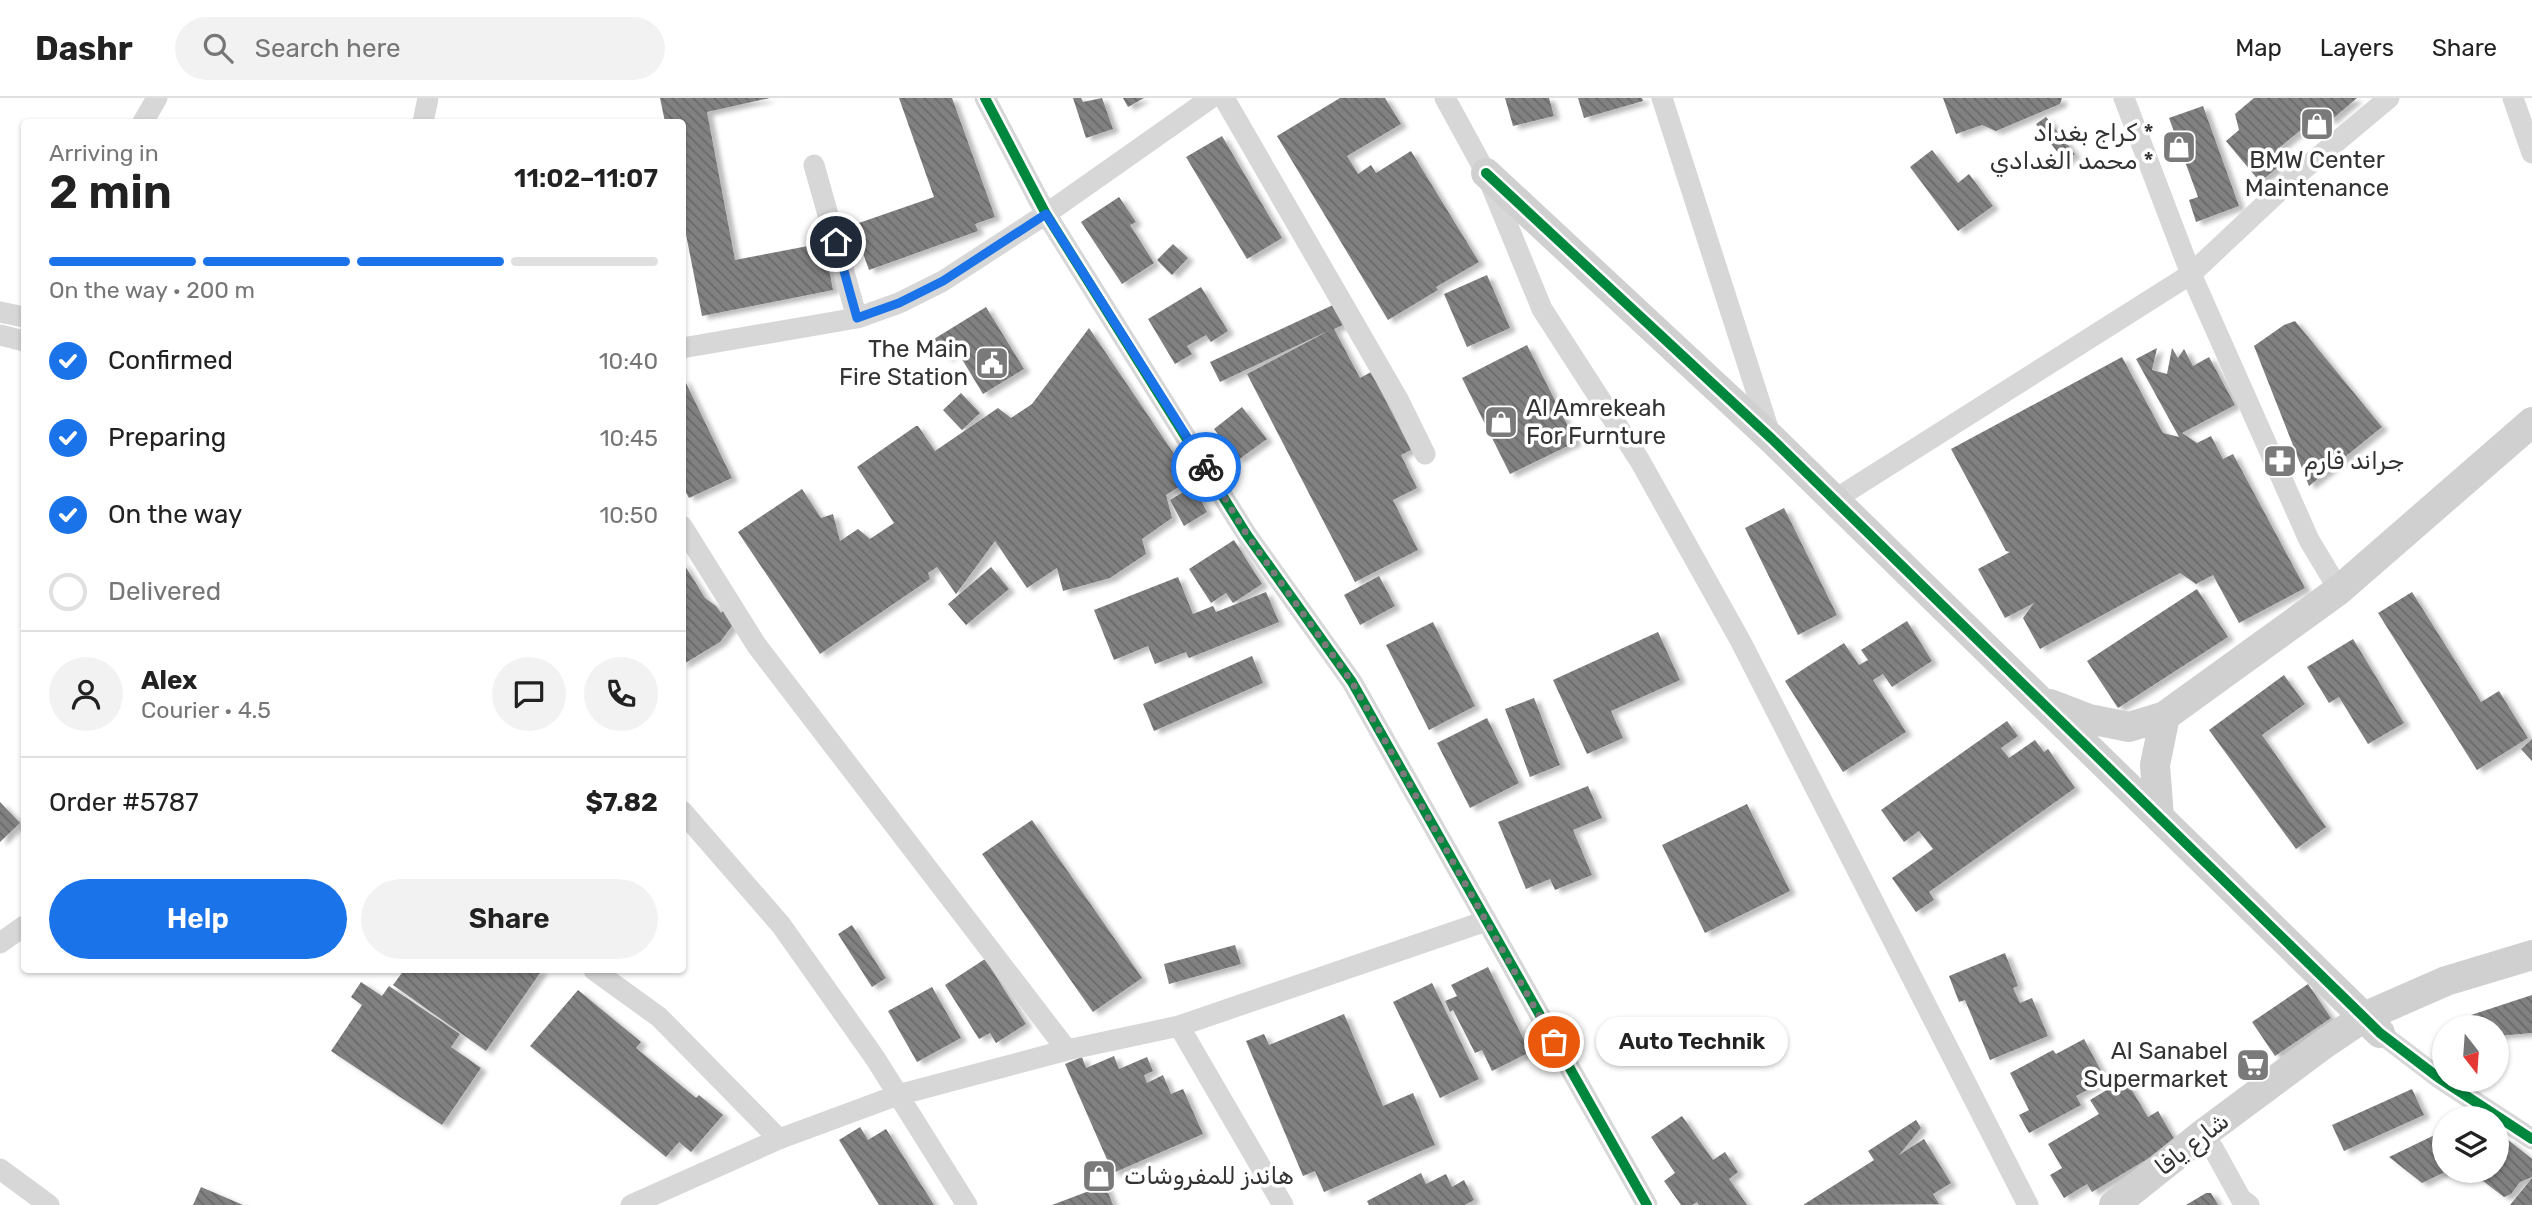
<!DOCTYPE html>
<html lang="en">
<head>
<meta charset="utf-8">
<style>
	:root { --surface:#fff; --page:#f2f2f2; --text:#222; --muted:#767676; --line:#e0e0e0; --accent:#1a73e8 }
	body { margin:0; font-family:Rubik,"Noto Naskh Arabic",sans-serif; background:var(--page); color:var(--text); height:100vh; display:flex; flex-direction:column; font-size:26px; white-space:nowrap }
	* { box-sizing:border-box; margin:0 }
	p { font-size:23px; color:var(--muted) }
	.icon { flex:none; width:38px; height:38px; fill:none; stroke:currentColor; stroke-width:2; stroke-linecap:round; stroke-linejoin:round }
	.map { position:relative; flex:1; overflow:hidden }
	.panel { position:absolute; left:21px; top:21px; width:665px; height:854px; display:flex; flex-direction:column; background:var(--surface); border-radius:7px; box-shadow:0 2px 5px #0004 }
	.panel>* { flex:none }
	.needle { width:46px; rotate:163deg }
	.fabs { position:absolute; left:2432px; top:917px; display:grid; gap:14px }
	.fabs a { display:grid; place-items:center; width:77px; height:77px; border-radius:50%; background:var(--surface); box-shadow:0 2px 5px #0004; font-size:35px }
	.pin { position:absolute; display:grid; place-items:center; width:60px; height:60px; color:#fff; margin:-30px; border:4px solid #fff; border-radius:50%; box-shadow:0 2px 7px #0007 }
	.courier { position:absolute; display:grid; place-items:center; width:70px; height:70px; margin:-35px; border:5px solid #1a73e8; border-radius:50%; background:#fff; color:#222; box-shadow:0 2px 9px #0007 }
	.bubble { position:absolute; height:49px; border-radius:24px; background:var(--surface); box-shadow:0 2px 5px #0004; font-size:23px; font-weight:600; line-height:49px; text-align:center }
	.overview em { font-style:normal; font-weight:600 }
	.overview div { display:flex; flex-direction:column-reverse }
	.overview { display:flex; align-items:center; justify-content:space-between; height:119px; padding:0 28px }
	h1 { font-size:46px; font-weight:600; line-height:52px }
	.bar { display:grid; grid-template-columns:repeat(4,1fr); gap:10px 7px; align-content:center; height:84px; padding:0 28px }
	.bar i { height:9px; border-radius:5px; background:var(--line) }
	.bar .on { background:var(--accent) }
	.bar p { grid-column:span 4 }
	.line { display:flex; align-items:center; gap:18px; padding:0 28px; border-top:2px solid var(--line) }
	.line div { flex:1 }
	.round { display:grid; place-items:center; flex:none; width:74px; height:74px; border-radius:37px; background:var(--page) }
	ol { padding:0 28px; list-style:none }
	li { display:flex; align-items:center; gap:21px; height:77px }
	li p { margin-inline-start:auto }
	li .icon { padding:7px; border-radius:50%; background:var(--accent); color:#fff; stroke-width:4 }
	li:last-child { color:var(--muted) }
	li i { width:38px; height:38px; border:4px solid var(--line); border-radius:50% }
	.action { display:flex; gap:14px; margin-top:auto; padding:14px 28px }
	.action a { flex:1; height:80px; border-radius:42px; background:var(--accent); color:#fff; font-size:28px; font-weight:600; line-height:80px; text-align:center }
	.action a+a { background:var(--page); color:var(--text) }
	header { display:flex; align-items:center; gap:42px; box-sizing:border-box; height:98px; padding:0 35px; background:var(--surface); border-bottom:2px solid var(--line) }
	header strong { font-size:33px }
	nav { display:flex; gap:38px; margin-inline-start:auto; font-size:24px }
	.search { width:490px; height:63px; background:var(--page); display:flex; align-items:center; gap:18px; box-sizing:border-box; padding:0 24px; border-radius:38px; color:var(--muted); font-size:26px }
	.map>svg:first-child { display:block }
</style>
</head>
<body>
<header>
<strong>Dashr</strong>
<div class="search"><svg class="icon" aria-label="search" viewBox="0 0 24 24"><circle cx="10" cy="10" r="6"/><path d="M15 15l6 6"/></svg>Search here</div>
<nav><a>Map</a><a>Layers</a><a>Share</a></nav>
</header>
<div class="map">
<svg width="2532" height="1107" viewBox="0 0 2532 1107">
	<defs>
		<pattern id="building-back-hatch" width="6" height="6" patternUnits="userSpaceOnUse" patternTransform="scale(1.75)"><rect width="6" height="6" fill="#818181"/><path d="M-1 5l2 2M0 0l6 6M5-1l2 2" fill="none" stroke="#6a6a6a"/></pattern>
		<filter id="shadow"><feDropShadow dx="6" dy="3.5" stdDeviation="2" flood-color="#0004"/></filter>
	</defs>
	<rect width="100%" height="100%" fill="#fff"/>
	<path fill="url(#building-back-hatch)" filter="url(#shadow)" d="M660,0H770L707,14L735,162L824,145L833,192L702,218L682,116V24H665Z
		M899,0H952L995,119L975,126L978,133L869,172L853,127L934,99Z
		M1073,0H1081L1083,4L1102,0L1113,31L1086,40Z
		M1123,0H1144L1128,9Z
		M1340,0H1385L1401,26L1347,58L1358,76L1371,67L1376,75L1411,53L1479,164L1436,189L1438,192L1388,222L1277,38Z
		M1505,0H1549L1554,18L1513,28Z
		M1578,0H1642L1643,3L1584,20Z
		M1943,0H2062L2060,6L1996,33L1982,27L1956,36Z
		M2254,0H2357L2330,23L2323,14L2280,49L2284,64L2260,84L2226,43L2239,32L2235,16Z
		M2203,8L2239,108L2196,124L2189,102L2198,99L2169,20Z
		M2046,19L2075,56L2065,64L2036,26Z
		M1222,38L1282,140L1247,161L1186,59Z
		M1932,52L1958,85L1969,76L1993,108L1958,133L1910,69Z
		M1119,99L1136,124L1130,127L1154,165L1122,186L1081,124Z
		M1173,146L1188,160L1172,177L1157,162Z
		M1487,177L1510,230L1467,249L1444,196Z
		M1201,189L1228,233L1211,244L1206,237L1187,248L1192,256L1175,266L1148,221Z
		M1333,207L1343,227L1334,231L1360,280L1371,274L1411,352L1401,357L1417,390L1393,402L1418,452L1355,484L1247,276L1330,232L1220,284L1210,264Z
		M986,209L1024,271L983,296L957,253L946,260L934,241Z
		M2295,223L2382,329L2309,388L2254,248L2284,227Z
		M1089,230L1191,381L1166,397L1172,420L1142,441L1146,456L1110,480L1063,493L1057,470L1027,490L995,443L956,496L937,469L928,475L930,481L820,556L738,434L802,391L821,420L833,416L840,443L858,431L870,441L894,425L857,369L916,328H918L935,353L998,310L1011,320L1032,306Z
		M1527,247L1576,344L1510,376L1462,280Z
		M2157,250L2152,272L2167,276L2172,250L2178,260L2184,251L2193,268L2209,259L2235,307L2182,335L2197,345L2211,338L2223,361L2233,356L2305,490L2239,525L2213,477L2196,486L2180,475L2040,551L2023,520L2034,505L2005,520L1978,471L2010,454L2006,453L1951,351L2122,259L2163,335L2179,339L2136,261Z
		M684,281L732,380L689,400L682,387V282Z
		M961,295L980,315L962,332L943,312Z
		M1242,309L1267,341L1238,362L1214,331Z
		M1193,388L1207,414L1184,428L1170,402Z
		M1784,410L1837,517L1798,537L1745,430Z
		M1234,442L1262,486L1233,505L1226,495L1211,505L1189,471Z
		M682,463L705,500L716,508L721,515L723,513L732,528L720,544L682,567Z
		M991,469L1009,491L966,527L948,506Z
		M1379,478L1395,508L1360,527L1344,497Z
		M1178,479L1193,516L1213,508L1216,514L1266,494L1279,524L1189,560L1186,554L1155,566L1148,548L1114,562L1094,512Z
		M2197,491L2228,539L2118,610L2087,563Z
		M2412,494L2481,604L2499,593L2528,640L2477,672L2378,515Z
		M1907,523L1932,563L1892,589L1883,576L1873,582L1906,634L1843,674L1785,583L1844,545L1859,567L1868,562L1861,552Z
		M1433,524L1475,608L1429,632L1386,547Z
		M1658,534L1680,582L1611,613L1623,640L1587,656L1553,582Z
		M2353,541L2404,625L2368,646L2339,599L2329,605L2307,569Z
		M1252,558L1263,585L1154,633L1143,606Z
		M2284,577L2305,606L2262,637L2326,729L2296,751L2209,632Z
		M1534,600L1560,667L1530,679L1505,611Z
		M1487,620L1519,685L1470,710L1437,645Z
		M2007,623L2018,638L2001,650L2009,660L2035,642L2044,654L2048,651L2075,690L1929,794L1934,802L1916,814L1892,780L1933,751L1919,733L1904,744L1881,712Z
		M2532,641V663L2521,651Z
		M1588,688L1602,720L1573,732L1592,777L1555,792L1550,781L1526,791L1498,724Z
		M0,704L20,725L0,744Z
		M1747,706L1790,793L1705,835L1662,747Z
		M1032,722L1142,880L1093,914L982,756Z
		M852,827L886,880L872,889L838,836Z
		M1235,847L1241,866L1169,886L1164,866Z
		M2005,855L2018,888L2013,890L2020,905L2032,900L2048,938L1990,962L1965,902L1959,904L1949,878Z
		M985,861L1026,926L996,945L990,935L979,941L945,887Z
		M1488,869L1530,954L1492,973L1482,952L1475,955L1453,912L1450,914L1445,903L1457,898L1451,887Z
		M404,872H542L486,953L393,887Z
		M361,884L382,898L389,888L460,936L451,949L481,970L442,1027L331,953L362,907L351,899Z
		M1432,885L1479,981L1440,1000L1393,904Z
		M2308,886L2331,920L2275,958L2252,924Z
		M932,889L961,940L917,964L888,913Z
		M578,892L641,944L636,950L696,1000L699,997L723,1017L691,1054L679,1044L666,1059L530,948Z
		M2532,897V935L2497,938V929H2472L2471,917Z
		M1344,916L1383,1008L1413,995L1435,1047L1324,1094L1315,1073L1303,1078L1246,943L1264,936L1269,947Z
		M2084,941L2106,982L2076,998L2081,1007L2029,1035L2019,1017L2029,1012L2010,975L2053,952L2056,956Z
		M1114,958L1119,971L1147,959L1153,973L1144,977L1147,985L1163,977L1171,996L1183,991L1203,1036L1113,1075L1065,966L1082,959L1086,970Z
		M2125,981L2148,1019L2158,1013L2176,1044L2092,1094L2087,1086L2064,1100L2050,1077L2062,1070L2048,1046L2099,1016L2090,1002Z
		M2412,991L2424,1017L2344,1053L2332,1027Z
		M1682,1018L1713,1062L1725,1054L1738,1074L1729,1081L1747,1107H1699L1697,1104L1692,1107H1681L1664,1083L1675,1075L1651,1039Z
		M1916,1022L1921,1030L1899,1057L1924,1041L1951,1085L1933,1096L1939,1106L1803,1107L1874,1062L1868,1053Z
		M860,1029L868,1042L886,1031L934,1107H879L839,1042Z
		M2445,1032V1074L2422,1085L2389,1059Z
		M2497,1037L2501,1045L2507,1041L2532,1061V1079L2520,1084L2511,1096L2504,1099L2470,1073H2497Z
		M1421,1075L1426,1086L1446,1076L1452,1089L1464,1082L1474,1102L1465,1107H1369L1367,1103Z
		M2532,1080V1107H2510Z
		M1105,1087L1113,1107H1052Z
		M201,1089L243,1107H193Z
		M2206,1095H2211L2218,1107H2186Z"/>
	<g fill="none" stroke-linecap="round" stroke-linejoin="round">
		<path stroke="#d7d7d7" stroke-width="21" d="M985,0L1046,116L1247,437L1352,584L1647,1107
			M1224,0L1399,303L1425,356
			M1445,0L1486,75L1542,211L1640,363L1741,544L2028,1107
			M1662,0L1771,339
			M2124,0L2191,176L2309,442L2339,492
			M2513,0L2532,55
			M143,24L157,0
			M423,24L428,0
			M814,67L857,220
			M0,214L24,219
			M0,237L24,243
			M682,250L857,220L899,205L943,183L1046,116L1211,0
			M1834,402L2191,176L2292,81L2389,0
			M682,428L757,548L1067,952
			M682,713L781,827L875,960L967,1107
			M0,845L24,828
			M594,872L659,919L779,1041
			M1179,928L1283,1107
			M2380,935L2439,980L2532,1041
			M2213,1050L2241,1101L2249,1107
			M0,1071L49,1107
			M631,1107L779,1041L898,997L1067,952L1179,928L1486,823"/>
		<path stroke="#d0d0d0" stroke-width="30" d="M1486,75L1772,341L2380,935
			M2050,606L2089,621L2129,629L2165,618L2339,492L2532,324
			M2159,719L2155,667L2165,618
			M2114,1107L2203,1036L2324,946L2364,919L2446,883L2532,857"/>
		<g stroke="#fff" stroke-width="15">
			<path id="cycleway" d="M985,0L1046,116L1247,437L1352,584L1647,1107
				M1486,75L1772,341L2380,935L2439,980L2532,1041"/>
		</g>
		<use href="#cycleway" stroke="#00873e" stroke-width="10"/>
	</g>
	<g fill="none" stroke-linecap="round" stroke-linejoin="round">
		<path stroke="#7a7a7a" stroke-width="7" stroke-dasharray="0 12.6" d="M1206,369L1247,437L1352,584L1554,944"/>
		<path stroke="#1a73e8" stroke-width="9" d="M836,144L857,220L899,205L943,183L1046,116L1206,369"/>
	</g>
	<defs>
		<g id="shop-square" transform="scale(1.75)"><rect x="-9" y="-9" width="18" height="18" rx="4" fill="#7a7a7a" stroke="#fff"/><path d="M-5-2.5h2.3a2.7 3.5 0 0 1 5.4 0H5L5.5 6h-11ZM-1.5-2.5h3a1.5 2.3 0 0 0-3 0Z" fill="#fff"/></g>
		<g id="civic-square" transform="scale(1.75)"><rect x="-9" y="-9" width="18" height="18" rx="4" fill="#7a7a7a" stroke="#fff"/><path d="M-.6-6.5H3V-4.5H.6V-3L4-1V1h2V6H-6V1h2V-1L-.6-3ZM-1.2 2.5V6h2.4V2.5Z" fill="#fff"/></g>
		<g id="pharmacy-square" transform="scale(1.75)"><rect x="-9" y="-9" width="18" height="18" rx="4" fill="#7a7a7a" stroke="#fff"/><path d="M-2-6h4v4h4v4h-4v4h-4v-4h-4v-4h4Z" fill="#fff"/></g>
		<g id="supermarket-square" transform="scale(1.75)"><rect x="-9" y="-9" width="18" height="18" rx="4" fill="#7a7a7a" stroke="#fff"/><path d="M-6-5.5h2.5l.6 2H6L4.5 2H-2.5L-4.4-4H-6ZM-1.5 3.2a1.3 1.3 0 1 0 .1 0ZM3 3.2a1.3 1.3 0 1 0 .1 0Z" fill="#fff"/></g>
	</defs>
	<g fill-rule="evenodd">
		<use href="#shop-square" x="2317" y="26"/>
		<use href="#shop-square" x="2179" y="49"/>
		<use href="#civic-square" x="992" y="265"/>
		<use href="#shop-square" x="1501" y="324"/>
		<use href="#pharmacy-square" x="2280" y="363"/>
		<use href="#supermarket-square" x="2253" y="967"/>
		<use href="#shop-square" x="1099" y="1078"/>
	</g>
	<g text-anchor="middle" stroke-width="7" stroke-linejoin="round" paint-order="stroke">
		<g font-size="24" fill="#333" stroke="#fff" text-anchor="end">
			<text x="2154" y="43">كراج بغداد *<tspan x="2154" dy="28">محمد الغدادي *</tspan></text>
			<text x="2317" y="70" text-anchor="middle">BMW Center<tspan x="2317" dy="28">Maintenance</tspan></text>
			<text x="968" y="259">The Main<tspan x="968" dy="28">Fire Station</tspan></text>
			<text x="1526" y="318" text-anchor="start">Al Amrekeah<tspan x="1526" dy="28">For Furnture</tspan></text>
			<text x="2304" y="371" text-anchor="start">جراند فارم</text>
			<text x="2228" y="961">Al Sanabel<tspan x="2228" dy="28">Supermarket</tspan></text>
			<text x="1124" y="1086" text-anchor="start">هاندز للمفروشات</text>
		</g>
		<g font-size="24" fill="#333" stroke="#fff">
			<text transform="translate(2192 1046) rotate(-38)" y="8">شارع يافا</text>
		</g>
	</g>
</svg>
<div class="fabs">
<a><svg class="needle" viewBox="-14 -14 28 28"><path d="M0-13l5 13h-10z" fill="#e53935"/><path d="M0 13l5-13h-10z" fill="#767676"/></svg></a>
<a><svg class="icon" aria-label="layers" viewBox="0 0 24 24"><path d="M12 4l9 5-9 5-9-5zM3 14l9 5 9-5"/></svg></a>
</div>
<div class="pin" style="left:1554px;top:944px;background:#ea580c"><svg class="icon" aria-label="bag" viewBox="0 0 24 24"><path d="M5 8h14l-1 12H6zM9 8a3 3 0 0 1 6 0"/></svg></div>
<div class="pin" style="left:836px;top:144px;background:#1f2937"><svg class="icon" aria-label="home" viewBox="0 0 24 24"><path d="M3 11l9-7 9 7M6 9v11h12V9"/></svg></div>
<div class="courier" style="left:1206px;top:369px"><svg class="icon" aria-label="bike" viewBox="0 0 24 24"><circle cx="6" cy="16" r="4"/><circle cx="18" cy="16" r="4"/><path d="M6 16l4-8h5l3 8M10 8l3 8H6M13 5h3"/></svg></div>
<div class="bubble" style="left:1596px;top:919px;width:192px">Auto Technik</div>
<section class="panel">
<div class="overview"><div><h1>2 min</h1><p>Arriving in</p></div><em>11:02–11:07</em></div>
<div class="bar"><i class="on"></i><i class="on"></i><i class="on"></i><i></i><p>On the way · 200 m</p></div>
<ol>
<li><svg class="icon" aria-label="check" viewBox="0 0 24 24"><path d="M5 12l5 5 9-10"/></svg>Confirmed<p>10:40</p></li>
<li><svg class="icon" aria-label="check" viewBox="0 0 24 24"><path d="M5 12l5 5 9-10"/></svg>Preparing<p>10:45</p></li>
<li><svg class="icon" aria-label="check" viewBox="0 0 24 24"><path d="M5 12l5 5 9-10"/></svg>On the way<p>10:50</p></li>
<li><i></i>Delivered</li>
</ol>
<div class="line" style="height:126px"><a class="round"><svg class="icon" aria-label="person" viewBox="0 0 24 24"><circle cx="12" cy="8" r="4"/><path d="M4 21q1-7 8-7t8 7"/></svg></a><div><b>Alex</b><p>Courier · 4.5</p></div><a class="round"><svg class="icon" aria-label="chat" viewBox="0 0 24 24"><path d="M4 5h16v11H9l-5 4z"/></svg></a><a class="round"><svg class="icon" aria-label="phone" viewBox="0 0 24 24"><path d="M5 4h4l2 5-3 2q2 4 5 5l2-3 5 2v4C11 20 4 13 5 4z"/></svg></a></div>
<div class="line" style="height:91px"><div>Order #5787</div><b>$7.82</b></div>
<div class="action"><a>Help</a><a>Share</a></div>
</section>
</div>
</body>
</html>
